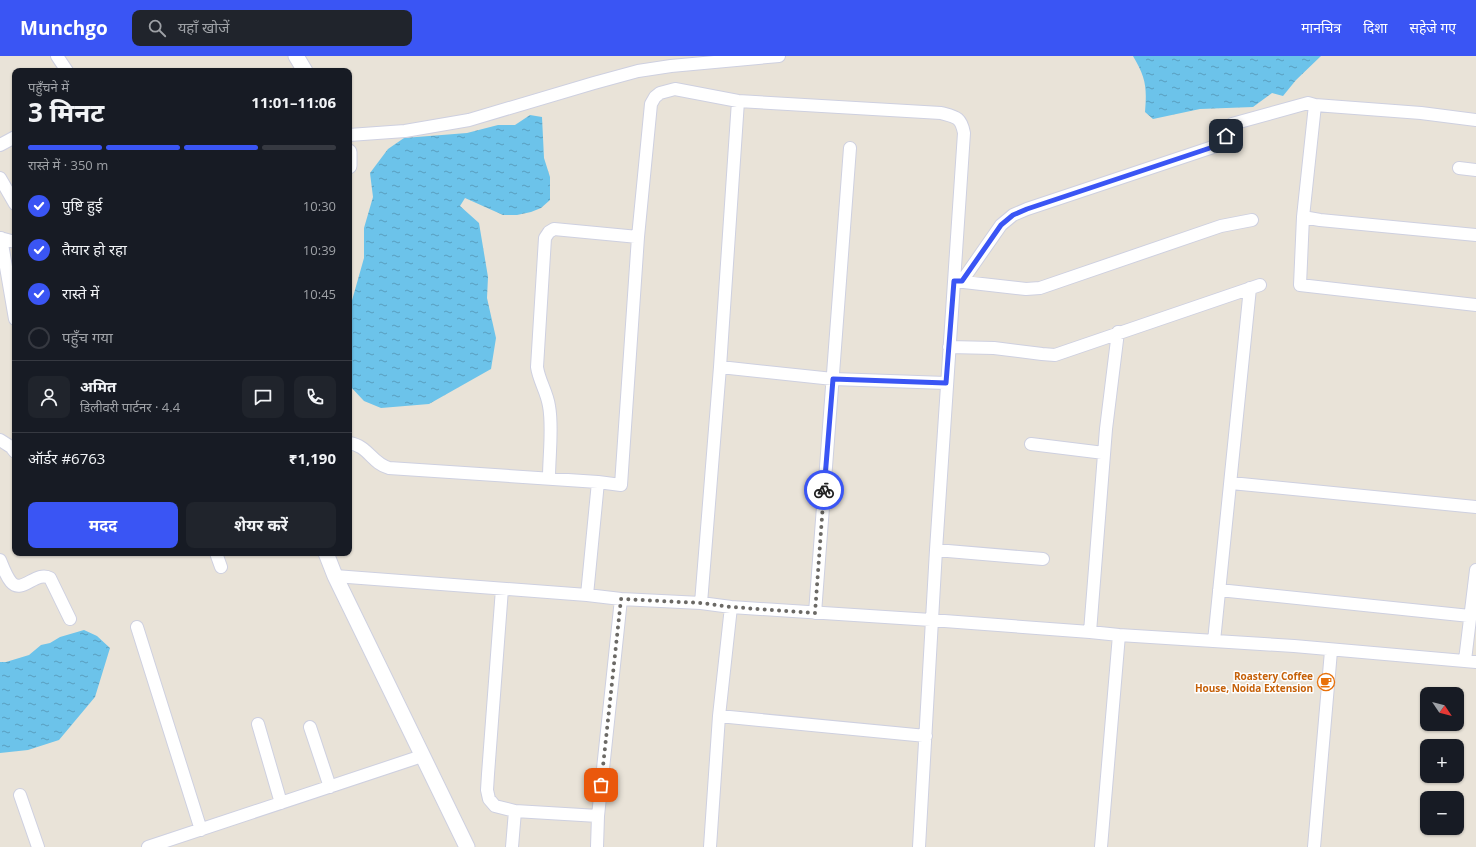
<!DOCTYPE html>
<html lang="hi">
<head>
<meta charset="utf-8">
<style>
	:root { --surface:#171b24; --page:#20242c; --text:#f1f3f6; --muted:#9ea1a6; --line:#363941; --accent:#3a55f4 }
	body { margin:0; font-family:"Open Sans","Noto Sans Devanagari",sans-serif; background:var(--page); color:var(--text); height:100vh; display:flex; flex-direction:column; font-size:15px; white-space:nowrap }
	* { box-sizing:border-box; margin:0 }
	p { font-size:13px; color:var(--muted) }
	.icon { flex:none; width:22px; height:22px; fill:none; stroke:currentColor; stroke-width:2; stroke-linecap:round; stroke-linejoin:round }
	.map { position:relative; flex:1; overflow:hidden }
	.side { position:absolute; left:12px; top:12px; width:340px; height:488px; display:flex; flex-direction:column; background:var(--surface); border-radius:8px; box-shadow:0 1px 3px #0004 }
	.side>* { flex:none }
	.needle { width:26px; rotate:125deg }
	.tools { position:absolute; left:1420px; top:631px; display:grid; gap:8px }
	.tools a { display:grid; place-items:center; width:44px; height:44px; border-radius:8px; background:var(--surface); box-shadow:0 1px 3px #0004; font-size:20px }
	.pin { position:absolute; display:grid; place-items:center; width:34px; height:34px; color:#fff; margin:-17px; border-radius:8px; box-shadow:0 2px 6px #0006 }
	.courier { position:absolute; display:grid; place-items:center; width:40px; height:40px; margin:-20px; border:3px solid #3a55f4; border-radius:50%; background:#fff; color:#222; box-shadow:0 1px 5px #0007 }
	.overview em { font-style:normal; font-weight:700 }
	.overview div { display:flex; flex-direction:column-reverse }
	.overview { display:flex; align-items:center; justify-content:space-between; height:68px; padding:0 16px }
	h1 { font-size:26px; font-weight:700; line-height:30px }
	.bar { display:grid; grid-template-columns:repeat(4,1fr); gap:6px 4px; align-content:center; height:48px; padding:0 16px }
	.bar i { height:5px; border-radius:3px; background:var(--line) }
	.bar .current { background:var(--accent) }
	.bar p { grid-column:span 4 }
	.line { display:flex; align-items:center; gap:10px; padding:0 16px; border-top:1px solid var(--line) }
	.line div { flex:1 }
	.round { display:grid; place-items:center; flex:none; width:42px; height:42px; border-radius:8px; background:var(--page) }
	ol { padding:0 16px; list-style:none }
	li { display:flex; align-items:center; gap:12px; height:44px }
	li p { margin-inline-start:auto }
	li .icon { padding:4px; border-radius:50%; background:var(--accent); color:#fff; stroke-width:4 }
	li:last-child { color:var(--muted) }
	li i { width:22px; height:22px; border:2px solid var(--line); border-radius:50% }
	.action { display:flex; gap:8px; margin-top:auto; padding:8px 16px }
	.action a { flex:1; height:46px; border-radius:8px; background:var(--accent); color:#fff; font-size:16px; font-weight:700; line-height:46px; text-align:center }
	.action a+a { background:var(--page); color:var(--text) }
	header { display:flex; align-items:center; gap:24px; box-sizing:border-box; height:56px; padding:0 20px; background:var(--accent); color:#fff }
	header strong { font-size:19px }
	nav { display:flex; gap:22px; margin-inline-start:auto; font-size:14px }
	.search { width:280px; height:36px; background:var(--page); display:flex; align-items:center; gap:10px; box-sizing:border-box; padding:0 14px; border-radius:8px; color:var(--muted); font-size:15px }
	.map>svg:first-child { display:block }
</style>
</head>
<body>
<header>
<strong>Munchgo</strong>
<div class="search"><svg class="icon" aria-label="search" viewBox="0 0 24 24"><circle cx="10" cy="10" r="6"/><path d="M15 15l6 6"/></svg>यहाँ खोजें</div>
<nav><a>मानचित्र</a><a>दिशा</a><a>सहेजे गए</a></nav>
</header>
<div class="map">
<svg width="1476" height="791" viewBox="0 0 1476 791">
	<defs>
		<pattern id="water-ripples" width="26" height="14" patternUnits="userSpaceOnUse"><rect width="26" height="14" fill="#6cc3ea"/><path d="M2 4q2-2 4 0t4 0M15 11q2-2 4 0t4 0" fill="none" stroke="#599ebe"/></pattern>
	</defs>
	<rect width="100%" height="100%" fill="#e9e3d8"/>
	<path fill="url(#water-ripples)" d="M1133,0H1321L1296,24L1283,40L1272,37L1253,51L1200,53L1153,63L1145,56C1147,31 1146,22 1133,0Z
		M530,59L542,61L544,102L550,121V144L541,152L531,156L517,159H503L465,142L460,150L479,167L488,221L487,242L496,282L491,313L429,348L381,352L364,345L349,329V255L364,202V172L373,141L370,117L388,93L404,82L467,77L498,69H515Z
		M84,574L97,580L110,592L95,641L59,684L28,694L0,697V606H6L29,599L41,589L50,587L60,581Z"/>
	<g fill="none" stroke-linecap="round" stroke-linejoin="round">
		<g stroke="#ced0e0" stroke-width="14">
			<path id="minor" d="M57,0L67,15
				M1476,64L1421,57L1315,49L1303,161L1320,164L1476,179
				M349,79L405,75L469,64L594,27L638,15L671,10L779,0
				M0,89L15,81
				M1459,112L1476,114
				M0,122L15,148
				M1303,161L1300,229L1476,249
				M0,182L15,186
				M1,182L15,263
				M955,225L1026,233L1040,232L1221,170L1252,164
				M962,225L1001,169L1013,159L1027,153L1216,90L1226,80L1228,73L1232,68L1308,47L1315,49
				M949,291L994,292L1042,298L1055,299L1260,229
				M720,311L833,323L946,327
				M0,384L11,391L15,396
				M349,387C369,390 371,407 389,412L598,426
				M1031,388L1104,397
				M549,422C549,400 553,371 549,350C547,336 539,325 537,311L545,182L549,176L554,173L638,181
				M1231,427L1476,451
				M936,494L1043,503
				M216,497L221,511
				M0,504C3,511 6,520 11,526C22,539 36,514 50,522L70,563
				M335,520L587,539L621,543L701,547L731,551L931,564L1090,576L1119,579L1294,590L1476,606
				M502,533L488,718L487,734L489,743L495,750L515,755L598,760
				M1219,534L1470,560
				M587,539L598,426L621,429L638,181L651,48L655,41L660,37L675,33L738,45L941,57C956,61 961,61 964,77L936,494L919,791
				M701,547L720,311L738,45
				M815,557L850,92
				M137,571L201,774
				M1090,576L1106,373L1118,276
				M1214,585L1250,232
				M1465,604L1476,514
				M719,660L926,680
				M258,668L281,747
				M310,671L330,731
				M20,739L38,791
				M148,791L422,700
				M512,791L515,755
				M597,791L598,760L621,543
				M710,791L719,660L731,551
				M1101,791L1119,579
				M1314,791L1331,595"/>
		</g>
		<g stroke="#ced0e0" stroke-width="17">
			<path id="tertiary" d="M296,0L305,15
				M349,96V110
				M326,497L335,520L467,791"/>
		</g>
		<use href="#minor" stroke="#fff" stroke-width="12"/>
		<use href="#tertiary" stroke="#fff" stroke-width="15"/>
	</g>
	<g fill="none" stroke-linecap="round" stroke-linejoin="round">
		<path stroke="#6b6965" stroke-width="4" stroke-dasharray="0 7.2" d="M601,729L621,543L701,547L731,551L815,557L824,434"/>
		<path stroke="#3a55f4" stroke-width="5" d="M824,434L833,323L946,327L954,225H962L1001,169L1013,159L1027,153L1216,90L1226,80"/>
	</g>
	<defs>
		<g id="cafe-ring" transform="scale(0.9)"><circle r="9.5" fill="#fff" stroke="#e8710a" stroke-width="1.5"/><path d="M-5.5-4.5H6V0H3Q3 3.5 0 3.5H-2.5Q-5.5 3.5-5.5 0ZM3-3.2v2h1.7v-2ZM-6 4.5H4V6H-6Z" fill="#e8710a"/></g>
	</defs>
	<g fill-rule="evenodd">
		<use href="#cafe-ring" x="1326" y="626"/>
	</g>
	<g text-anchor="middle" stroke-width="3" stroke-linejoin="round" paint-order="stroke">
		<g font-size="10" font-weight="bold" fill="#c56008" stroke="#fff" text-anchor="end">
			<text x="1313" y="624">Roastery Coffee<tspan x="1313" dy="12">House, Noida Extension</tspan></text>
		</g>
	</g>
</svg>
<div class="tools">
<a><svg class="needle" viewBox="-14 -14 28 28"><path d="M0-13l5 13h-10z" fill="#e53935"/><path d="M0 13l5-13h-10z" fill="#9ea1a6"/></svg></a>
<a>+</a>
<a>−</a>
</div>
<div class="pin" style="left:601px;top:729px;background:#ea580c"><svg class="icon" aria-label="bag" viewBox="0 0 24 24"><path d="M5 8h14l-1 12H6zM9 8a3 3 0 0 1 6 0"/></svg></div>
<div class="pin" style="left:1226px;top:80px;background:#1f2937"><svg class="icon" aria-label="home" viewBox="0 0 24 24"><path d="M3 11l9-7 9 7M6 9v11h12V9"/></svg></div>
<div class="courier" style="left:824px;top:434px"><svg class="icon" aria-label="bike" viewBox="0 0 24 24"><circle cx="6" cy="16" r="4"/><circle cx="18" cy="16" r="4"/><path d="M6 16l4-8h5l3 8M10 8l3 8H6M13 5h3"/></svg></div>
<section class="side">
<div class="overview"><div><h1>3 मिनट</h1><p>पहुँचने में</p></div><em>11:01–11:06</em></div>
<div class="bar"><i class="current"></i><i class="current"></i><i class="current"></i><i></i><p>रास्ते में · 350 m</p></div>
<ol>
<li><svg class="icon" aria-label="check" viewBox="0 0 24 24"><path d="M5 12l5 5 9-10"/></svg>पुष्टि हुई<p>10:30</p></li>
<li><svg class="icon" aria-label="check" viewBox="0 0 24 24"><path d="M5 12l5 5 9-10"/></svg>तैयार हो रहा<p>10:39</p></li>
<li><svg class="icon" aria-label="check" viewBox="0 0 24 24"><path d="M5 12l5 5 9-10"/></svg>रास्ते में<p>10:45</p></li>
<li><i></i>पहुँच गया</li>
</ol>
<div class="line" style="height:72px"><a class="round"><svg class="icon" aria-label="person" viewBox="0 0 24 24"><circle cx="12" cy="8" r="4"/><path d="M4 21q1-7 8-7t8 7"/></svg></a><div><b>अमित</b><p>डिलीवरी पार्टनर · 4.4</p></div><a class="round"><svg class="icon" aria-label="chat" viewBox="0 0 24 24"><path d="M4 5h16v11H9l-5 4z"/></svg></a><a class="round"><svg class="icon" aria-label="phone" viewBox="0 0 24 24"><path d="M5 4h4l2 5-3 2q2 4 5 5l2-3 5 2v4C11 20 4 13 5 4z"/></svg></a></div>
<div class="line" style="height:52px"><div>ऑर्डर #6763</div><b>₹1,190</b></div>
<div class="action"><a>मदद</a><a>शेयर करें</a></div>
</section>
</div>
</body>
</html>
